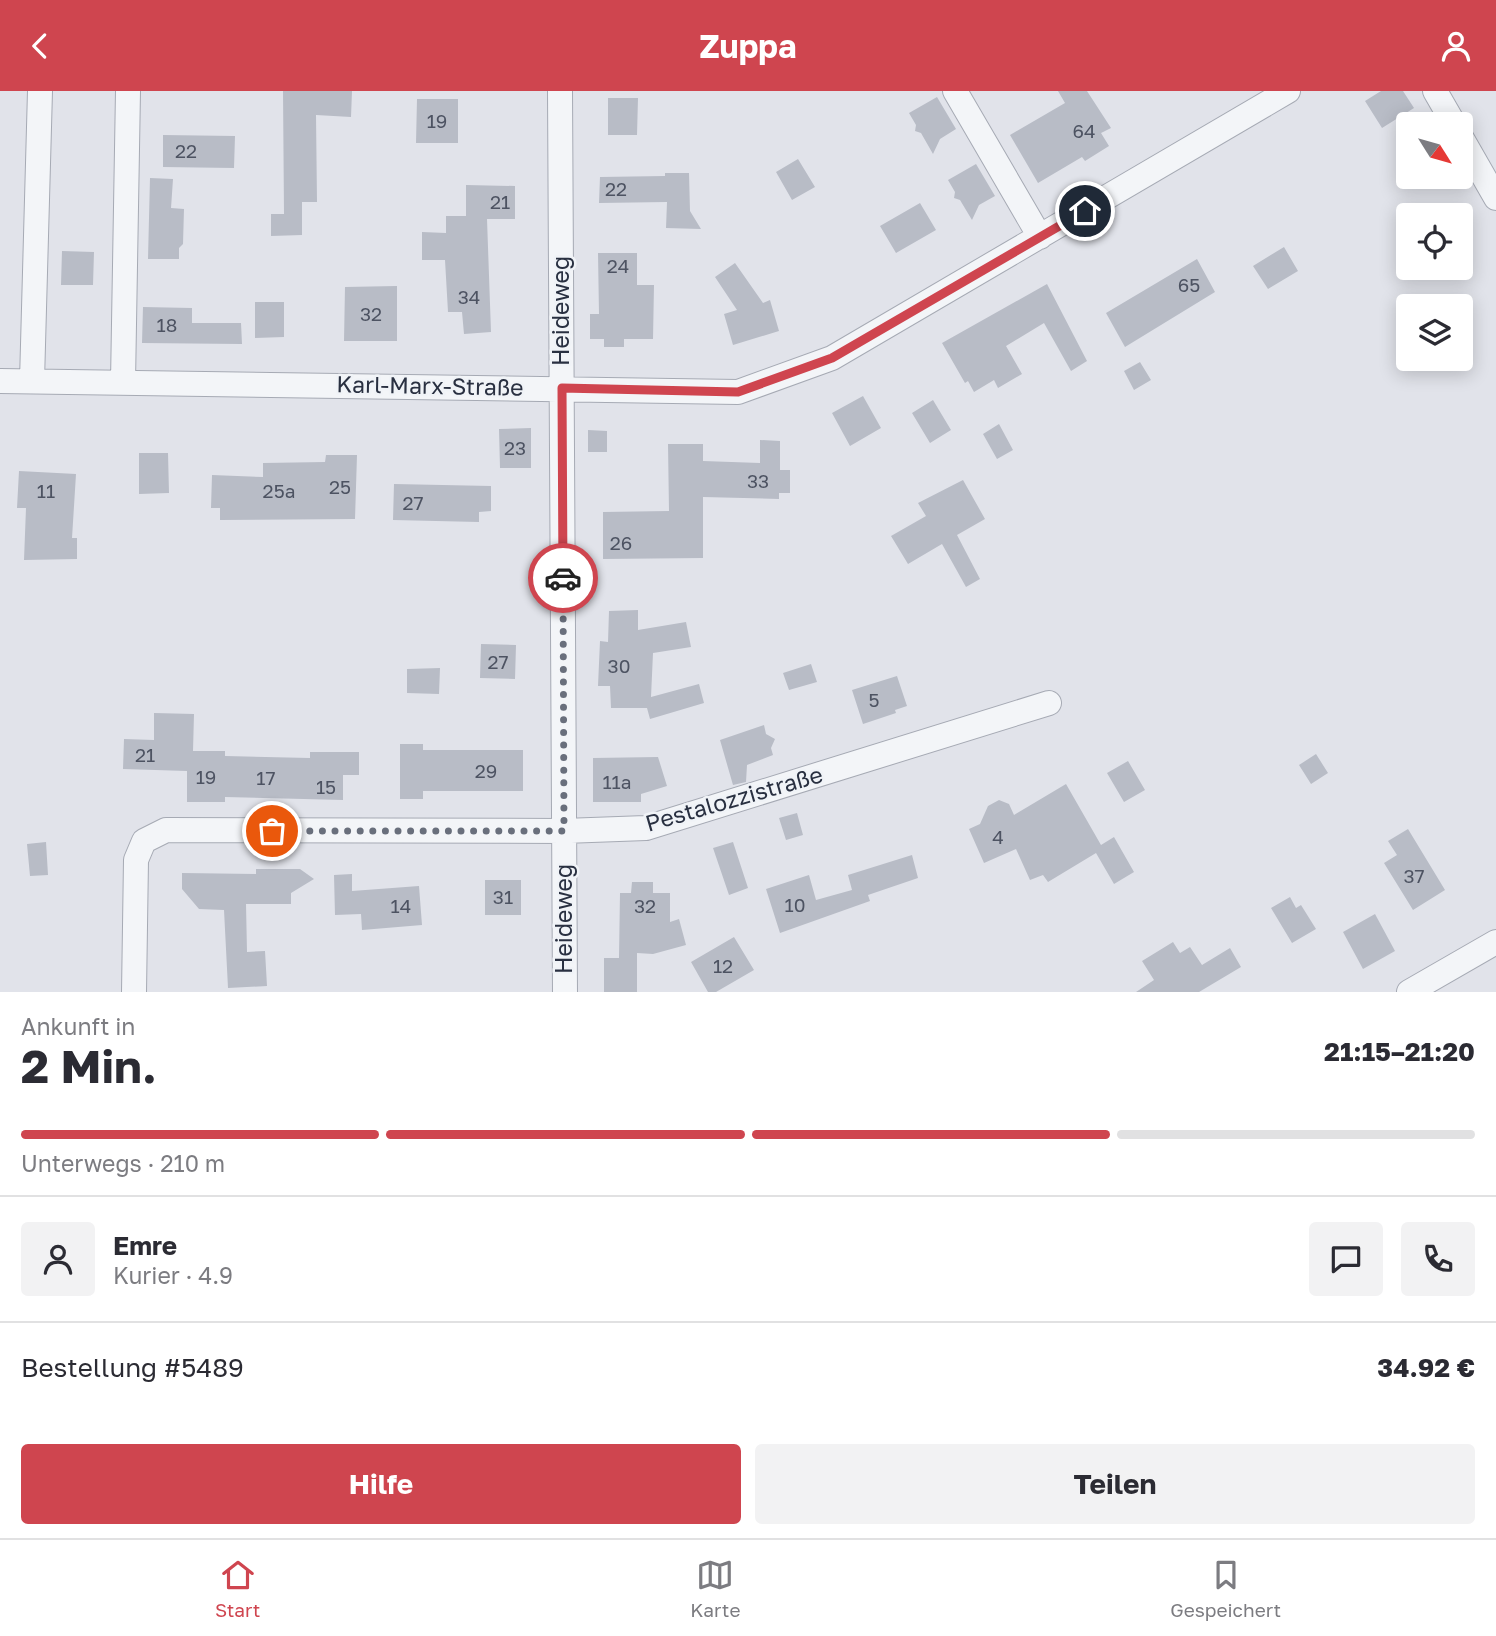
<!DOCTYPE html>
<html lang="de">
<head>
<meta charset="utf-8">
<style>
	:root { --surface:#fff; --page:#f2f2f3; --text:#2b2b33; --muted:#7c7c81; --line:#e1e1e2; --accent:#cf454f }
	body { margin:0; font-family:"Golos Text",sans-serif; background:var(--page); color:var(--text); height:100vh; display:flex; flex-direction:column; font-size:26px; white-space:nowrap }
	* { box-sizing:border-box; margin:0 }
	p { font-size:23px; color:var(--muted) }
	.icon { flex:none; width:38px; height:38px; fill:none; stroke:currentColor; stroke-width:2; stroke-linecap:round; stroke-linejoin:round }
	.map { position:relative; height:901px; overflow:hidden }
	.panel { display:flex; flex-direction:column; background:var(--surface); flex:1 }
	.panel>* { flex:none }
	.needle { width:46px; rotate:127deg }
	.buttons { position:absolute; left:1396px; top:21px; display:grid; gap:14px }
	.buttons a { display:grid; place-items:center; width:77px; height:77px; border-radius:7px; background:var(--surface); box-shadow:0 4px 18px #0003; font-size:35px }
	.pin { position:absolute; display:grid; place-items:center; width:60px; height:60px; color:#fff; margin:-30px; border:4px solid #fff; border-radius:50%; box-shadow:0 2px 7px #0007 }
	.courier { position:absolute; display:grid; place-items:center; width:70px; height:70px; margin:-35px; border:5px solid #cf454f; border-radius:50%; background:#fff; color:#222; box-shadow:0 2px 9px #0007 }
	.headline em { font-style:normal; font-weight:700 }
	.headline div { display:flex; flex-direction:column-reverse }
	.headline { display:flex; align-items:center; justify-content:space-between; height:119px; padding:0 21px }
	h1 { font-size:46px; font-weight:700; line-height:52px }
	.bar { display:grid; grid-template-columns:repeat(4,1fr); gap:10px 7px; align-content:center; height:84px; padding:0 21px }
	.bar i { height:9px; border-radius:5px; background:var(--line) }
	.bar .active { background:var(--accent) }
	.bar p { grid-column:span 4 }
	.line { display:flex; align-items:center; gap:18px; padding:0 21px; border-top:2px solid var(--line) }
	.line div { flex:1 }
	.round { display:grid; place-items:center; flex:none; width:74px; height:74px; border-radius:7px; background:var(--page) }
	.button { display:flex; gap:14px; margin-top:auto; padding:14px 21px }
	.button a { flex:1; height:80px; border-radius:7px; background:var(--accent); color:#fff; font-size:28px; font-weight:700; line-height:80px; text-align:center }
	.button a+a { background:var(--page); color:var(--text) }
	header { display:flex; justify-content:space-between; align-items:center; height:91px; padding:0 21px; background:var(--accent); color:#fff; font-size:32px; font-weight:700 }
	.menu { display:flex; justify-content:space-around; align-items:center; height:98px; border-top:2px solid var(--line); background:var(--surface); font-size:19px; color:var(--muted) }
	.menu a { display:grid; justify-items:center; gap:4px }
	.menu .active { color:var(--accent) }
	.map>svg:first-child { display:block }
</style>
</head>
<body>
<header><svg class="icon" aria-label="back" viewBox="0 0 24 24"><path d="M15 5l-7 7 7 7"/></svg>Zuppa<svg class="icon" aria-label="person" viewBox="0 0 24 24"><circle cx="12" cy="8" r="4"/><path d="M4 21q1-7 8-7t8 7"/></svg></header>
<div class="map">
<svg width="1496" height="901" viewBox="0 0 1496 901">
	<rect width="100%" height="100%" fill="#e1e3ea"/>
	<path fill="#b8bcc6" d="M283,0H352L351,26L316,24L317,111H302V144L271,145V123H284Z
		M1058,0H1087L1111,37L1101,42L1109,55L1085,70L1082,66L1038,92L1010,44L1065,12Z
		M1381,0H1403L1414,17L1382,37L1365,10Z
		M937,6L956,38L940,48L933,63L921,42L915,40L916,34L909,22Z
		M608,7H638L637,44H608Z
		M417,8H458V52H416Z
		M163,44L235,45L234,77L163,76Z
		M798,68L815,96L792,109L776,81Z
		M976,73L995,105L979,114L972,129L960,109L954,107L955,101L948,89Z
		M665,82H689L690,120L701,138L666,137L667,111L599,112L600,86L665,85Z
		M150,87L173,88L171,117L184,118L183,153L179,157V168H148Z
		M466,94L515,95V128H487L491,241L464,243L462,221H448L445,169H422V141L446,142V125H466Z
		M920,112L936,139L896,162L880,135Z
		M1284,156L1298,180L1268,198L1253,175Z
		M62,160L94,161L93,194H61Z
		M598,162H637V194H654L653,248H624V256H604V248H590V223H599Z
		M1197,168L1215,201L1125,256L1106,222Z
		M735,172L763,212L770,209L779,240L733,254L724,223L737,219L715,186Z
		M1047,193L1087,270L1071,280L1044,232L1006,255L1022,283L998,297L994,289L974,301L968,290L965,292L942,252Z
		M397,195V250H344L345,196Z
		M255,211H284V246L255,247Z
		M143,216L192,217V232H241L242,253L142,252Z
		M1140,271L1151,289L1134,299L1124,280Z
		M863,305L881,337L850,355L832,322Z
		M933,309L951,339L930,352L912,322Z
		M999,333L1013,359L997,368L983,343Z
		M531,337V377H500L499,338Z
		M588,339L607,340V361H588Z
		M760,349L780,350V379H790V402H779V408L703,406V467L603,468V421L669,420L668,353H703V370L760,372Z
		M139,362H168L169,402L139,403Z
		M326,364H357L355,428L220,429V417H211L212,384L263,386V372L325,371Z
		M19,380L76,383L72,447H77V468L24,469L26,417H17Z
		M963,389L985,428L957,444L980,488L966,496L942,453L908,473L891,445L926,425L918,412Z
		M394,393L491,395V420L479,421V431L393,429Z
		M638,519V539L686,531L691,556L653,562L651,606L699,593L704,612L650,628L647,617H611L610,595H598L600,550L608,551L609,520Z
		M481,553L516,554L515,588L480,587Z
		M811,573L817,591L789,599L783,582Z
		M440,577L439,603L407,602V578Z
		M897,585L907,615L895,619L896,622L863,633L852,599Z
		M154,622L194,623L193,660H225V665L310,667V661H359V684H343V709L225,706V711H187V680L123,678L124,648L154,649Z
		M764,634L766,643L775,648L771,657L773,664L747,674L746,691L733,694L720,649Z
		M400,653H423V659H523V700H423V708H400Z
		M1316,663L1328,682L1311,693L1299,674Z
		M658,666L667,695L641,703V711H593V667Z
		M1128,670L1145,699L1124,711L1107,682Z
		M1066,693L1101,754L1114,746L1134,781L1114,793L1096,762L1048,791L1043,784L1030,789L1016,758L984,772L969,738L980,733L988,715L999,709L1009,713L1014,724Z
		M797,722L803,744L786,749L779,727Z
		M1408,738L1445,799L1413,819L1384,772L1397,764L1388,750Z
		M46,751L48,784L30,785L27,753Z
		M733,751L748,797L729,804L713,757Z
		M912,764L918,787L868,804L870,810L780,842L766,798L809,784L816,809L852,799L848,784Z
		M256,778H300L314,788L291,802V813H246L247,861L265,860L267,895L228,897L224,819L199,818L182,798V782L256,783Z
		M352,783V800L419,795L422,834L362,839L361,823L335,824L334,784Z
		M485,789H521V824H485Z
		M632,791H653V802H670V831L679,828L686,854L653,863L637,862V901H604V867H619L620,802H631Z
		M1290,806L1296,817L1301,814L1316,838L1292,852L1271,817Z
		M1375,823L1395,860L1363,878L1343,841Z
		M734,846L754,879L716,901H708L691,871Z
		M1173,851L1180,862L1190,856L1202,874L1230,857L1241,876L1199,901H1136L1154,889L1142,870Z"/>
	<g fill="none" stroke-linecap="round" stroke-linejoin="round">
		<g stroke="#a6aab4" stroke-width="26">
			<path id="minor" d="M560,0L565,901
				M955,0L1040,146
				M1435,0L1454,33
				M1461,46L1496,107
				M0,290L738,301L832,267L1288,0
				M32,290L40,0
				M123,291L128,0
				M134,901L136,769L144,750L166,739L564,740L646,737L1049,612
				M1409,901L1496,851"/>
		</g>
		<use href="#minor" stroke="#f3f5f8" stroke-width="24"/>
	</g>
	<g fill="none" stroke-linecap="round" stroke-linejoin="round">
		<path stroke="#696f7c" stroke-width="7" stroke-dasharray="0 12.6" d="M272,740H564L563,487"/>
		<path stroke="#cf454f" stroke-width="9" d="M563,487L562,297L738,301L832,267L1085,120"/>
	</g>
	<g text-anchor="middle" stroke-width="5" stroke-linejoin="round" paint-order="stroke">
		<g font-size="19" fill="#4d5362">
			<text x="437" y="37">19</text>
			<text x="1084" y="47">64</text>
			<text x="186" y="67">22</text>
			<text x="616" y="105">22</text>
			<text x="500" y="118">21</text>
			<text x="618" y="182">24</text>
			<text x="1189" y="201">65</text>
			<text x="469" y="213">34</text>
			<text x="371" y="230">32</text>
			<text x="167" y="241">18</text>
			<text x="515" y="364">23</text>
			<text x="758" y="397">33</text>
			<text x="340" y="403">25</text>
			<text x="46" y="407">11</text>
			<text x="279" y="407">25a</text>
			<text x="413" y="419">27</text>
			<text x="621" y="459">26</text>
			<text x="498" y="578">27</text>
			<text x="619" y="582">30</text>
			<text x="874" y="616">5</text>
			<text x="145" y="671">21</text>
			<text x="486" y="687">29</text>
			<text x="206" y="693">19</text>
			<text x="266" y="694">17</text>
			<text x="617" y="698">11a</text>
			<text x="326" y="703">15</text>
			<text x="998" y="753">4</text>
			<text x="1414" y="792">37</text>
			<text x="503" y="813">31</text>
			<text x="795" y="821">10</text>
			<text x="401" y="822">14</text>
			<text x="645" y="822">32</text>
			<text x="723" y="882">12</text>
		</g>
		<g font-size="23" fill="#293041" stroke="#f0f3f7">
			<text transform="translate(561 220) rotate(-90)" y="8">Heideweg</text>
			<text transform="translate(430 295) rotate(1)" y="8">Karl-Marx-Straße</text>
			<text transform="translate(734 708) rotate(-16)" y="8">Pestalozzistraße</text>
			<text transform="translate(564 828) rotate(-90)" y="8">Heideweg</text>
		</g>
	</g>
</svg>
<div class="buttons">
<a><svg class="needle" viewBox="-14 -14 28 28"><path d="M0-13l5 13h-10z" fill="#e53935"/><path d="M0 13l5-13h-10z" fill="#7c7c81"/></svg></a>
<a><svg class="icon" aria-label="locate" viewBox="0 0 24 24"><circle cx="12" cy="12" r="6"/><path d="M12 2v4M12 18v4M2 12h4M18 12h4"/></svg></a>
<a><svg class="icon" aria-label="layers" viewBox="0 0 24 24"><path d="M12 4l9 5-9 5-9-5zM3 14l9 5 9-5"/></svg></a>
</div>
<div class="pin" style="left:272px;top:740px;background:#ea580c"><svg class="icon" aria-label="bag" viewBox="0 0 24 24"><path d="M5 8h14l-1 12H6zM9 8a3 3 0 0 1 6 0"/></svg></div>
<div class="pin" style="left:1085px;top:120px;background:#1f2937"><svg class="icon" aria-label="home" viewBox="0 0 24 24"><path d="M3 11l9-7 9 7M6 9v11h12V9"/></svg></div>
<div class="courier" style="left:563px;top:487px"><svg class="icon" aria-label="car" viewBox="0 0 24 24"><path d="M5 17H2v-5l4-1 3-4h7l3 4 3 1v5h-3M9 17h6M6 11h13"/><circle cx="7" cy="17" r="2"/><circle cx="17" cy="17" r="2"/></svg></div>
</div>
<section class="panel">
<div class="headline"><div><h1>2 Min.</h1><p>Ankunft in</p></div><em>21:15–21:20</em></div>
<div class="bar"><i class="active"></i><i class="active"></i><i class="active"></i><i></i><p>Unterwegs · 210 m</p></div>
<div class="line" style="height:126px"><a class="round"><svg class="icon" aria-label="person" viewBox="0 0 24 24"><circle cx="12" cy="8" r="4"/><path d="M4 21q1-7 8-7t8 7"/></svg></a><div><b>Emre</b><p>Kurier · 4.9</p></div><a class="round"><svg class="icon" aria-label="chat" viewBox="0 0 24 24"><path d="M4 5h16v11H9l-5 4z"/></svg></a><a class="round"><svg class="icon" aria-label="phone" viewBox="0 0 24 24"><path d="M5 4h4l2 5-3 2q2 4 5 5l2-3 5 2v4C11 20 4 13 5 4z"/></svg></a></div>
<div class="line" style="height:91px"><div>Bestellung #5489</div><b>34.92 €</b></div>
<div class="button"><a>Hilfe</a><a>Teilen</a></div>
</section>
<nav class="menu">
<a class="active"><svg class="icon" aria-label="home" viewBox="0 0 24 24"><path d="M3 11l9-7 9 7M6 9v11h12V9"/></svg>Start</a>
<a><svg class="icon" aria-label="map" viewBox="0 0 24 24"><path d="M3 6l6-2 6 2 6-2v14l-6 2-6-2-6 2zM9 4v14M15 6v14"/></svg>Karte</a>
<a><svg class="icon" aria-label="saved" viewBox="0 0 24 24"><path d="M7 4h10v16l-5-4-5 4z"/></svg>Gespeichert</a>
</nav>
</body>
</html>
